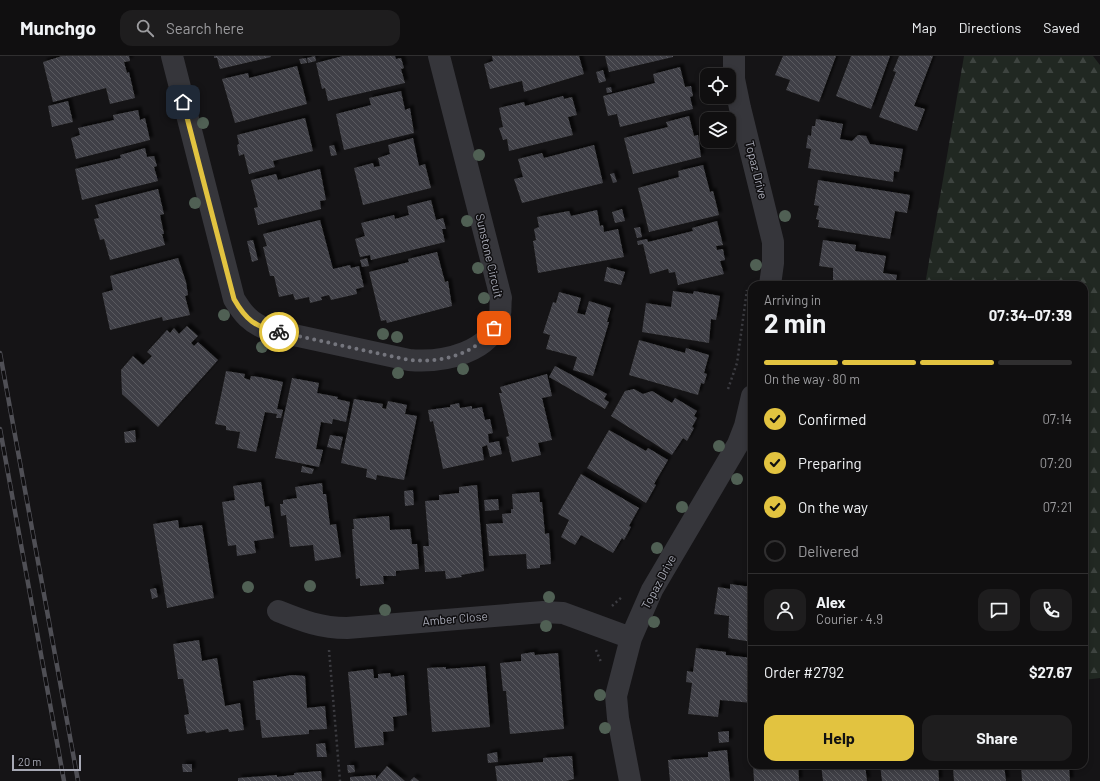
<!DOCTYPE html>
<html lang="en">
<head>
<meta charset="utf-8">
<style>
	:root { --surface:#100f10; --page:#1e1d1e; --text:#f1f3f6; --muted:#9c9c9f; --line:#302f30; --accent:#e2c340 }
	body { margin:0; font-family:Barlow,sans-serif; background:var(--page); color:var(--text); height:100vh; display:flex; flex-direction:column; font-size:15px; white-space:nowrap }
	* { box-sizing:border-box; margin:0 }
	p { font-size:13px; color:var(--muted) }
	.icon { flex:none; width:22px; height:22px; fill:none; stroke:currentColor; stroke-width:2; stroke-linecap:round; stroke-linejoin:round }
	.map { position:relative; flex:1; overflow:hidden }
	.drawer { position:absolute; left:748px; top:225px; width:340px; height:488px; display:flex; flex-direction:column; background:var(--surface); border-radius:12px; box-shadow:0 2px 6px #0003,0 0 0 1px var(--line) }
	.drawer>* { flex:none }
	.buttons { position:absolute; left:700px; top:12px; display:grid; gap:8px }
	.buttons a { display:grid; place-items:center; width:36px; height:36px; border-radius:8px; background:var(--surface); box-shadow:0 2px 6px #0003,0 0 0 1px var(--line); font-size:20px }
	.scale { position:absolute; left:12px; bottom:10px; width:69px; box-sizing:border-box; padding-left:4px; border:2px solid #a7a9b5; border-top:0; font-size:11px; line-height:14px; white-space:nowrap; color:#a7a9b5; -webkit-text-stroke:3px #100f11; paint-order:stroke }
	.pin { position:absolute; display:grid; place-items:center; width:34px; height:34px; color:#fff; margin:-17px; border-radius:8px; box-shadow:0 2px 6px #0006 }
	.courier { position:absolute; display:grid; place-items:center; width:40px; height:40px; margin:-20px; border:3px solid #e2c340; border-radius:50%; background:#fff; color:#222; box-shadow:0 1px 5px #0007 }
	.head em { font-style:normal; font-weight:700 }
	.head div { display:flex; flex-direction:column-reverse }
	.head { display:flex; align-items:center; justify-content:space-between; height:68px; padding:0 16px }
	h1 { font-size:26px; font-weight:700; line-height:30px }
	.bar { display:grid; grid-template-columns:repeat(4,1fr); gap:6px 4px; align-content:center; height:48px; padding:0 16px }
	.bar i { height:5px; border-radius:3px; background:var(--line) }
	.bar .selected { background:var(--accent) }
	.bar p { grid-column:span 4 }
	.line { display:flex; align-items:center; gap:10px; padding:0 16px; border-top:1px solid var(--line) }
	.line div { flex:1 }
	.round { display:grid; place-items:center; flex:none; width:42px; height:42px; border-radius:12px; background:var(--page) }
	ol { padding:0 16px; list-style:none }
	li { display:flex; align-items:center; gap:12px; height:44px }
	li p { margin-inline-start:auto }
	li .icon { padding:4px; border-radius:50%; background:var(--accent); color:#111; stroke-width:4 }
	li:last-child { color:var(--muted) }
	li i { width:22px; height:22px; border:2px solid var(--line); border-radius:50% }
	.cta { display:flex; gap:8px; margin-top:auto; padding:8px 16px }
	.cta a { flex:1; height:46px; border-radius:12px; background:var(--accent); color:#111; font-size:16px; font-weight:700; line-height:46px; text-align:center }
	.cta a+a { background:var(--page); color:var(--text) }
	header { display:flex; align-items:center; gap:24px; box-sizing:border-box; height:56px; padding:0 20px; background:var(--surface); border-bottom:1px solid var(--line) }
	header strong { font-size:19px }
	nav { display:flex; gap:22px; margin-inline-start:auto; font-size:14px }
	.search { width:280px; height:36px; background:var(--page); display:flex; align-items:center; gap:10px; box-sizing:border-box; padding:0 14px; border-radius:12px; color:var(--muted); font-size:15px }
	.map>svg:first-child { display:block }
</style>
</head>
<body>
<header>
<strong>Munchgo</strong>
<div class="search"><svg class="icon" aria-label="search" viewBox="0 0 24 24"><circle cx="10" cy="10" r="6"/><path d="M15 15l6 6"/></svg>Search here</div>
<nav><a>Map</a><a>Directions</a><a>Saved</a></nav>
</header>
<div class="map">
<svg width="1100" height="725" viewBox="0 0 1100 725">
	<defs>
		<pattern id="forest-firs" width="22" height="20" patternUnits="userSpaceOnUse"><rect width="22" height="20" fill="#212822"/><path d="M5 1l3.5 6h-7zM16 11l3.5 6h-7z" fill="#3e4440"/></pattern>
		<pattern id="building-back-hatch" width="6" height="6" patternUnits="userSpaceOnUse"><rect width="6" height="6" fill="#414146"/><path d="M-1 5l2 2M0 0l6 6M5-1l2 2" fill="none" stroke="#5a5a5e"/></pattern>
		<filter id="shadow"><feDropShadow dx="3.5" dy="-3.5" stdDeviation="1" flood-color="#0009"/></filter>
	</defs>
	<rect width="100%" height="100%" fill="#151416"/>
	<path fill="url(#forest-firs)" d="M964,0H1093L1100,9V622L1084,624V229H925Z"/>
	<path fill="url(#building-back-hatch)" filter="url(#shadow)" d="M62,0H129L130,5L124,6L127,17L129,16L135,42L110,48L106,32L53,46L43,6Z
		M214,0H270L271,1L220,13L217,2H214Z
		M315,0L316,5L308,7L307,2Z
		M343,0H395L396,3L401,2L404,12L401,13L405,27L328,45L325,32L322,33L316,7Z
		M492,0H579L584,18L524,36L522,25L490,33L484,8L493,5Z
		M605,0H673V1L609,16Z
		M783,0H836L819,46L786,34L790,24L775,19Z
		M851,0H890L871,53L836,40Z
		M899,0H933L914,50L925,53L917,75L879,61L896,16L893,15Z
		M306,2L307,7L301,8L299,3Z
		M297,10L307,48L235,67L222,23L248,17L249,22Z
		M680,11L685,31L691,30L693,40L690,41L693,53L620,71L617,58L608,60L603,40L655,27L653,18Z
		M603,14L606,25L599,27L596,16Z
		M611,31L612,36L607,37L606,32Z
		M401,35L405,54L410,52L414,77L344,94L336,58L371,49L369,42Z
		M563,40L564,43L572,41L577,59L568,61L573,79L509,95L507,83L503,84L499,72L503,71L499,52L524,46L525,50Z
		M68,45L73,66L52,71L48,50Z
		M138,54L140,64L145,62L150,84L76,103L71,82L80,79L78,72L114,64L113,59Z
		M689,60L694,80L698,79L701,101L633,118L624,82L668,71L666,66Z
		M305,62L313,95L273,105L275,111L249,118L244,98L239,100L237,89L239,88L237,79Z
		M816,63L843,68L840,83L852,85L858,79L866,80L870,88L903,93L899,116L894,115L893,126L808,112L811,93L806,92L808,79L811,80L812,70H815Z
		M413,82L419,110L425,108L431,132L363,149L354,112L373,107L374,111L380,110L378,102L390,98L388,89Z
		M334,89L337,99L331,100L329,90Z
		M594,89L603,127L522,147L514,123L523,121L518,103L542,97L544,102Z
		M145,92L147,101L154,100L157,110L154,111L158,125L82,144L75,113L121,102L120,99Z
		M703,109L710,136L713,135L719,159L649,176L638,132L679,121L678,115Z
		M320,113L326,144L320,145L321,153L258,169L254,152L258,151L251,124L276,118L278,124Z
		M614,117L617,126L613,127L610,118Z
		M818,124L910,139L907,157L895,155L890,183L818,171L819,164L816,163L819,150L814,149Z
		M158,133L164,158L160,159L164,178H162L165,189L110,204L104,183L100,184L94,163L99,162L95,149Z
		M431,144L436,164L443,162L446,173H442L445,186L371,204L370,199L360,201L355,183L365,180L361,167L394,159L395,163L409,159L407,150Z
		M622,153L625,165L615,167L612,156Z
		M597,154L600,170L603,169L604,176L618,173L624,201L538,217L533,185L536,184L534,173L539,171L537,161L569,155L571,160Z
		M320,164L333,213L350,209L351,212L359,210L364,231L356,233L357,238L331,244L329,239L321,241L322,244L310,247L309,241L295,244L293,238L279,241L274,220H270L263,191L267,190L263,178Z
		M717,165L723,189L716,190L717,194L723,193L725,204L720,205L724,218L678,229L675,216L669,217L668,213L650,218L643,188L638,189L637,185L647,183L648,186L693,175L692,172Z
		M640,171L642,181L637,182L634,172Z
		M253,184L258,204L252,206L247,185Z
		M823,184L856,189L855,195L886,200L883,217L897,219L895,229H833V212L819,210Z
		M437,196L445,226L448,225L452,250L387,267L386,264L381,265L369,216L409,206L408,203Z
		M178,202L186,226L188,239L185,240L190,259L163,265L162,261L110,274L102,237L113,234L110,220Z
		M367,202L369,210L362,211L360,204Z
		M607,211L625,216L621,229L604,225Z
		M673,235L693,238L694,235L720,240L716,264L711,263L709,287L642,276L646,247L671,251Z
		M559,236L581,242L577,257L585,259L589,245L611,252L607,266H609L593,320L573,314L577,301L546,293L550,279L543,277L553,246L556,247Z
		M187,270L198,280L191,287L194,290L198,286L218,304L158,371L122,338L121,314L133,300L143,309L152,300L147,296L167,274L170,277L174,272L179,278Z
		M639,284L685,297L686,292L709,299L704,317L707,318L704,328L701,327L698,339L629,319Z
		M555,310L607,338L604,343L609,346L605,353L549,321Z
		M226,315L245,318L244,322L250,324L251,320L259,321L283,326L277,353L283,354L281,362H276L277,358L265,356L256,396L237,392L240,376L226,374V370L215,368Z
		M547,318L552,340L542,342L552,384L538,387L541,399L512,406L506,381L509,380L499,337H502L500,331Z
		M292,322L319,327L317,337L338,341L337,343L350,346L346,366L333,363L332,368L321,366L316,393L323,394L319,411L275,402Z
		M634,333L643,338L652,335L672,347L675,342L697,355L694,360L697,362L692,371L694,372L687,385L683,382L672,399L611,360L625,335Z
		M354,343L383,348L382,352L386,353L388,345L407,349L405,358L417,360L404,424L377,419L376,424L366,421L367,413L341,407Z
		M459,347L460,352L472,350V353L482,351L485,364L490,363L493,377L488,378L489,387L499,385L502,398L490,401L487,389L482,391L484,404L443,413L433,365L430,366L428,354L450,351V349Z
		M135,374L136,386L125,387L124,376Z
		M609,374L646,395L648,392L668,404L654,428L656,429L646,447L587,412Z
		M330,379L343,381L340,394L327,391Z
		M302,410L314,413L312,418L301,416Z
		M581,418L639,452L629,470L631,471L624,484L622,482L613,497L581,479L575,489L561,481L569,464L558,458Z
		M261,426L265,451L269,450L274,482L254,485L256,497L237,500L236,489L228,490L222,446L235,444L233,430Z
		M322,427L323,438H326L330,469L336,468L341,501L315,505L313,489L290,491L286,459L281,460L280,448H283V444L297,442L295,431Z
		M477,429L478,441L459,442L478,441L484,515L461,519L462,521L446,523L445,515L425,516L423,490H429L425,445L439,444V439L459,437V431Z
		M413,434L414,449L405,450L404,435Z
		M539,436L540,446H542L545,478L549,477L551,508L540,509V512L527,513L526,498L489,500L486,468L503,467L502,458L511,457V453H513L512,438Z
		M498,443L499,454L485,455L484,444Z
		M389,460L390,474L410,473L412,488H417L419,513L396,515V520H383L384,528L360,530V522L356,523L352,473H354L353,463Z
		M178,464L179,472L202,469L214,542L167,552L153,468Z
		M730,528L751,531L752,586L728,582L729,560L714,558L718,531L730,533Z
		M156,532L158,541L152,543L150,533Z
		M199,584L202,605L217,602L225,650L240,647L244,674L229,676L228,673L206,677L205,675L187,678L184,659L189,658L183,623H178L173,588Z
		M696,592L726,596V599L752,602V647L720,644L718,661L688,658L692,627L686,626L687,615L693,616Z
		M534,596L535,599L558,597L564,673L510,678L506,635H503L500,607L521,605V598Z
		M485,610L490,671L432,676L427,612L446,611V613Z
		M373,613L374,622H378V618L390,617L391,621L404,619L407,659L393,661L394,675L383,676L384,689L355,692L348,616Z
		M292,619L305,620L307,652L325,650L327,673L309,674V678L262,682L260,664H256L253,625Z
		M729,675V686L719,687L718,676Z
		M325,687L327,701H317L316,688Z
		M727,694L730,725H670L668,704L708,701V696Z
		M497,696L498,706L488,707L487,698Z
		M572,700L574,723L566,725H497L495,710L543,706V702Z
		M182,708H192V716H183Z
		M347,709H354L355,716L348,717Z
		M753,709H798L799,725H754Z
		M821,709H865L867,725H823Z
		M880,709H938L939,725H882Z
		M961,709H1004L1006,725H954L953,713L961,712Z
		M1021,709H1061L1062,712H1069L1070,725H1022Z
		M387,710L405,725H350V721L376,719V723Z
		M321,715L322,725H238V722L277,719V721L294,719V717Z
		M414,721L419,725H410Z"/>
	<g fill="none" stroke-linecap="round" stroke-linejoin="round">
		<path stroke="#3c3c41" stroke-width="2.5" stroke-dasharray="2 3" stroke-linecap="butt" d="M728,333L737,307L747,234
			M612,550L623,540
			M329,594L340,725
			M596,594L601,606"/>
		<path stroke="#36363b" stroke-width="22" d="M172,0L234,243C243,258 250,266 266,273L409,304C442,307 494,297 500,258C501,253 500,247 501,242L439,0
			M734,0V23L740,52L773,186V207L770,229
			M278,555C303,565 320,572 347,572L543,556L563,557L631,582
			M630,725L618,662L616,640L631,582L652,534L738,388L745,370L752,340"/>
		<g stroke="#4f4f55" stroke-width="4.5">
			<path id="rail" d="M0,297L78,725
				M0,373L64,725"/>
		</g>
		<use href="#rail" stroke="#100f11" stroke-width="3" stroke-dasharray="9" stroke-linecap="butt"/>
	</g>
	<g fill="#506054">
		<circle cx="203" cy="67" r="6"/>
		<circle cx="479" cy="99" r="6"/>
		<circle cx="195" cy="147" r="6"/>
		<circle cx="785" cy="160" r="6"/>
		<circle cx="467" cy="165" r="6"/>
		<circle cx="756" cy="209" r="6"/>
		<circle cx="478" cy="212" r="6"/>
		<circle cx="484" cy="242" r="6"/>
		<circle cx="224" cy="259" r="6"/>
		<circle cx="383" cy="278" r="6"/>
		<circle cx="397" cy="281" r="6"/>
		<circle cx="262" cy="291" r="6"/>
		<circle cx="463" cy="313" r="6"/>
		<circle cx="398" cy="317" r="6"/>
		<circle cx="719" cy="390" r="6"/>
		<circle cx="737" cy="423" r="6"/>
		<circle cx="682" cy="451" r="6"/>
		<circle cx="657" cy="492" r="6"/>
		<circle cx="310" cy="530" r="6"/>
		<circle cx="248" cy="531" r="6"/>
		<circle cx="549" cy="541" r="6"/>
		<circle cx="385" cy="554" r="6"/>
		<circle cx="654" cy="566" r="6"/>
		<circle cx="546" cy="570" r="6"/>
		<circle cx="600" cy="639" r="6"/>
		<circle cx="605" cy="672" r="6"/>
	</g>
	<g fill="none" stroke-linecap="round" stroke-linejoin="round">
		<path stroke="#74757d" stroke-width="4" stroke-dasharray="0 7.2" d="M279,276L409,304C441,307 475,299 494,272"/>
		<path stroke="#e2c340" stroke-width="5" d="M183,46L234,243C246,264 255,271 279,276"/>
	</g>
	<g text-anchor="middle" stroke-width="3" stroke-linejoin="round" paint-order="stroke">
		<g font-size="12" fill="#a7a9b5" stroke="#100f11">
			<text transform="translate(756 114) rotate(76)" y="4">Topaz Drive</text>
			<text transform="translate(489 200) rotate(77)" y="4">Sunstone Circuit</text>
			<text transform="translate(659 526) rotate(-62)" y="4">Topaz Drive</text>
			<text transform="translate(455 563) rotate(-5)" y="4">Amber Close</text>
		</g>
	</g>
</svg>
<div class="buttons">
<a><svg class="icon" aria-label="locate" viewBox="0 0 24 24"><circle cx="12" cy="12" r="6"/><path d="M12 2v4M12 18v4M2 12h4M18 12h4"/></svg></a>
<a><svg class="icon" aria-label="layers" viewBox="0 0 24 24"><path d="M12 4l9 5-9 5-9-5zM3 14l9 5 9-5"/></svg></a>
</div>
<div class="scale">20 m</div>
<div class="pin" style="left:494px;top:272px;background:#ea580c"><svg class="icon" aria-label="bag" viewBox="0 0 24 24"><path d="M5 8h14l-1 12H6zM9 8a3 3 0 0 1 6 0"/></svg></div>
<div class="pin" style="left:183px;top:46px;background:#1f2937"><svg class="icon" aria-label="home" viewBox="0 0 24 24"><path d="M3 11l9-7 9 7M6 9v11h12V9"/></svg></div>
<div class="courier" style="left:279px;top:276px"><svg class="icon" aria-label="bike" viewBox="0 0 24 24"><circle cx="6" cy="16" r="4"/><circle cx="18" cy="16" r="4"/><path d="M6 16l4-8h5l3 8M10 8l3 8H6M13 5h3"/></svg></div>
<section class="drawer">
<div class="head"><div><h1>2 min</h1><p>Arriving in</p></div><em>07:34–07:39</em></div>
<div class="bar"><i class="selected"></i><i class="selected"></i><i class="selected"></i><i></i><p>On the way · 80 m</p></div>
<ol>
<li><svg class="icon" aria-label="check" viewBox="0 0 24 24"><path d="M5 12l5 5 9-10"/></svg>Confirmed<p>07:14</p></li>
<li><svg class="icon" aria-label="check" viewBox="0 0 24 24"><path d="M5 12l5 5 9-10"/></svg>Preparing<p>07:20</p></li>
<li><svg class="icon" aria-label="check" viewBox="0 0 24 24"><path d="M5 12l5 5 9-10"/></svg>On the way<p>07:21</p></li>
<li><i></i>Delivered</li>
</ol>
<div class="line" style="height:72px"><a class="round"><svg class="icon" aria-label="person" viewBox="0 0 24 24"><circle cx="12" cy="8" r="4"/><path d="M4 21q1-7 8-7t8 7"/></svg></a><div><b>Alex</b><p>Courier · 4.9</p></div><a class="round"><svg class="icon" aria-label="chat" viewBox="0 0 24 24"><path d="M4 5h16v11H9l-5 4z"/></svg></a><a class="round"><svg class="icon" aria-label="phone" viewBox="0 0 24 24"><path d="M5 4h4l2 5-3 2q2 4 5 5l2-3 5 2v4C11 20 4 13 5 4z"/></svg></a></div>
<div class="line" style="height:52px"><div>Order #2792</div><b>$27.67</b></div>
<div class="cta"><a>Help</a><a>Share</a></div>
</section>
</div>
</body>
</html>
